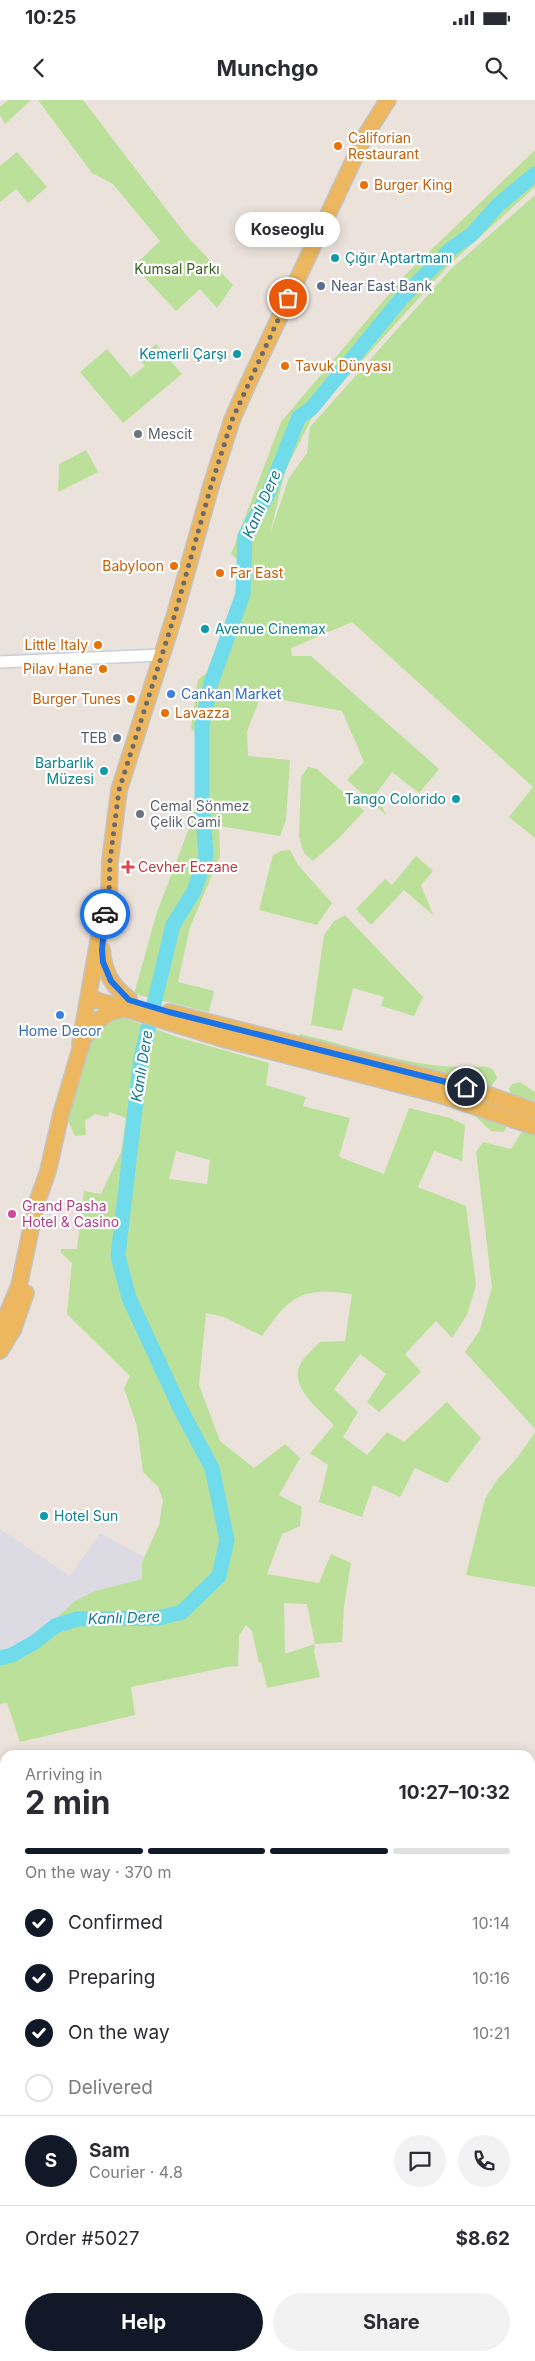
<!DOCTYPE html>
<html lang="en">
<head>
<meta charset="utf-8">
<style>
	:root { --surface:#fff; --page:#f2f2f3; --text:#2b2b33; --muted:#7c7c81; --line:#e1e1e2; --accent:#111827 }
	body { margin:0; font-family:Inter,sans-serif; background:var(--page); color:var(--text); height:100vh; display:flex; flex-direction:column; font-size:19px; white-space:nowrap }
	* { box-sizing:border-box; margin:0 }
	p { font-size:16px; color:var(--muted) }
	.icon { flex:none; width:28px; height:28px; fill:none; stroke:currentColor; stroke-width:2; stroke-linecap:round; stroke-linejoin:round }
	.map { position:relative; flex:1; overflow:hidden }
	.sheet { position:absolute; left:0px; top:1650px; width:535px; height:611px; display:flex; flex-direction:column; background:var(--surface); border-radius:15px 15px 0 0; box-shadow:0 2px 12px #0003 }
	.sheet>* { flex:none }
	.pin { position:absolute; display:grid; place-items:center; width:42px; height:42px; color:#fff; margin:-21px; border:2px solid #fff; border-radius:50%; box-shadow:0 1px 5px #0007 }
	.courier { position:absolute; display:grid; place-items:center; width:50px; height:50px; margin:-25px; border:4px solid #1a73e8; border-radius:50%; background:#fff; color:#222; box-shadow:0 1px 6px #0007 }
	.bubble { position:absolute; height:35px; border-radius:18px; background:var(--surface); box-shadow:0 2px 12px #0003; font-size:16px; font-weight:700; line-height:35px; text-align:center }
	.overview em { font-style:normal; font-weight:700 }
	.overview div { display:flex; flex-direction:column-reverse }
	.overview { display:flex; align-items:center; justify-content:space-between; height:85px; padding:0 25px }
	h1 { font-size:32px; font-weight:700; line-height:38px }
	.bar { display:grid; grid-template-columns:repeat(4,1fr); gap:8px 5px; align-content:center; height:60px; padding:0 25px }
	.bar i { height:6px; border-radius:4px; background:var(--line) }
	.bar .current { background:var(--accent) }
	.bar p { grid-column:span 4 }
	.line { display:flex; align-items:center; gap:12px; padding:0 25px; border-top:1px solid var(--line) }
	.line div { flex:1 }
	.round { display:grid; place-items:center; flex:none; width:52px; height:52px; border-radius:26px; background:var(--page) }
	ol { padding:0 25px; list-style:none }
	li { display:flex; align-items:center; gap:15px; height:55px }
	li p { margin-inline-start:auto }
	li .icon { padding:5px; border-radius:50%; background:var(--accent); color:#fff; stroke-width:4 }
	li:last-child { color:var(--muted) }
	li i { width:28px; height:28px; border:2px solid var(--line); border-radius:50% }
	.primary-button { display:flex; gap:10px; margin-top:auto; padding:10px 25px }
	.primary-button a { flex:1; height:58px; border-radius:30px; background:var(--accent); color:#fff; font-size:20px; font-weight:700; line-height:58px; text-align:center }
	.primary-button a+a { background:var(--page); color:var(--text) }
	.status { display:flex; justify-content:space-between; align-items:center; height:35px; padding:0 25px; background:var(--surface); direction:ltr }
	.status svg { height:14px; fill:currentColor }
	header { display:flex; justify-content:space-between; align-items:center; height:65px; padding:0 25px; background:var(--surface); font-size:22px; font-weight:700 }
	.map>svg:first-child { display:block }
</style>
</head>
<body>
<div class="status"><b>10:25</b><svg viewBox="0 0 49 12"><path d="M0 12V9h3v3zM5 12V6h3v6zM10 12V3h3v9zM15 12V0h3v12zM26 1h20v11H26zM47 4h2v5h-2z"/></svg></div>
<header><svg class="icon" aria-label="back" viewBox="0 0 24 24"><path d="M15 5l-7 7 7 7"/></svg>Munchgo<svg class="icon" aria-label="search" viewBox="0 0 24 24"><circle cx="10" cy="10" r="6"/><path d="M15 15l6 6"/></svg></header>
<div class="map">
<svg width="535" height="2261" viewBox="0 0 535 2261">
	<rect width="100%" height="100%" fill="#ebe2db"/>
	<path fill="#dcdbe3" d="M0,1429L70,1476L100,1433L144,1457L142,1462V1479L95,1491L75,1501L33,1539L10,1552L0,1553Z"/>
	<path fill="#bbe099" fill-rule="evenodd" d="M8,0H31L5,24L0,15V7Z
		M38,0H83L186,135L233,185L217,208L200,189L176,211L134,166L160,141L113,84L92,73Z
		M535,50V87L448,166L314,314L285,371L270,434L289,378L307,353L310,327L451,169L535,95V738L509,717L533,687L352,522L291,548L292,556H311L439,669L419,693L392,672L376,694L386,715L347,680L364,662L342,611L261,596L247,631L248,656L290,660L286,720L280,736L219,726L220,756L190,827L178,882L214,891L209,912L134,894L157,812L193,718L209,648L191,628L198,580L210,570L235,498L238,460L231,454L281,322L406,174Z
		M17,52L47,87L28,103L16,89L0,102V66Z
		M156,244L182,274L123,323L80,272L107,249L131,277L145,266L139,259Z
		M86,350L98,372L58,392L59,364Z
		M308,667L317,669L364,711L338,739L313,761L304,753L299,737L301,677Z
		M290,750L298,765L332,803L317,825L259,810L273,755L281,751Z
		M416,756L433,771L421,785L433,815L404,790L371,825L356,809L385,779L392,785Z
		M345,815L423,897L414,916L381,906L384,897L353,888L342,931L311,925L324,835L334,821Z
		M119,916L177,937L269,963L266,985L306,997L303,1006L350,1018L339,1057L384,1074L409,1008L450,1018L465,1025L462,1061L434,1051L418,1087L466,1106L476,1185L467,1215L452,1238L436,1221L405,1254L421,1272L379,1312L367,1302L386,1274L360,1254L334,1289L358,1312L343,1337L367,1355L387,1332L404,1342L447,1302L481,1338L447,1383L415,1368L400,1397L373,1385L362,1417L319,1402L328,1365L310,1353L334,1325C321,1311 287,1286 301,1263C306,1255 314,1248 320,1242L345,1241L352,1194C302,1187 290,1195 262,1236L224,1217L206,1213L199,1285L220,1341L254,1368L285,1344L300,1358L279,1395L302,1407L300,1426L282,1434L267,1474L319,1483L331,1454L351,1463L344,1506L342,1542L315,1544L314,1552L320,1577L267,1588L261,1562L259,1563L252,1531L246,1525L239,1536L238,1567L232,1566L131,1587L135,1615L20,1642L7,1603L0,1604V1553L11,1552L33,1539L75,1501L95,1491L142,1479V1462L159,1425L163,1400L158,1387L143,1372L137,1326L124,1288L130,1276L67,1214L72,1163L61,1153V1149H77L84,1091L101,1094L121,1052L126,1018L109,1012L108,1017L95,1014L85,1021L86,1035L75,1036L65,1014L88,935L101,923ZM176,1051L210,1060L207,1084L169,1079ZM284,1503L307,1504L315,1544L285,1554Z
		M300,934C351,946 418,969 469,967C482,967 493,963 497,978L489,990L298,940Z
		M520,982L535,992V1001L511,994L509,989L512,984Z
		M471,1012L504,1022L506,1027L504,1032L491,1031Z
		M523,1030L535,1035V1329L465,1252L480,1230L492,1187L476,1052L483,1042L511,1049Z
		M535,1332V1487L466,1475L485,1399L497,1380L518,1357Z"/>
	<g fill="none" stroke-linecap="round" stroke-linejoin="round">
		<path stroke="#70dbea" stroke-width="15" d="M0,1558L12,1555L35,1542L55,1526L77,1519L159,1518L182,1512L219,1476L227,1440L212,1368L181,1310L129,1198L118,1156L141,958L173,825L194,791L206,756L202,695V626L211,583L243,494L245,436L268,394L299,317L311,309L401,199L452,148L471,135L498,105L535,74"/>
		<g stroke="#c9cfda" stroke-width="14">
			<path id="minor" d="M0,562L161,555"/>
		</g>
		<g stroke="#c3c3c3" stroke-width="18">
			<path id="major" d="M102,850C104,872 112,886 129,899
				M93,899L223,939L440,995L535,1027
				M169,912L466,987L535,1011
				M82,941C94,924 103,911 125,909
				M80,944L99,836L109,795L110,761L119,690L175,514L211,386L232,320L247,286L365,36L388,0
				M0,1231L19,1186L36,1105L48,1071L61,1014L84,936
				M0,1251L13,1230L26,1193"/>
		</g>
		<use href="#minor" stroke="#fff" stroke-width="11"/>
		<use href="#major" stroke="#ecb75f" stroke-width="15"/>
	</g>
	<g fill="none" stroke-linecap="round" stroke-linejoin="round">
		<path stroke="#6d6a67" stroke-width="5" stroke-dasharray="0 9" d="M105,814L109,795L110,761L119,690L175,514L211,386L232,320L288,198"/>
		<path stroke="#1a73e8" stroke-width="6" d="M105,814L102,850L103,862L111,881L129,900L169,912L466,987"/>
	</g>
	<g fill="#e8710a" stroke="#fff" stroke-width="2">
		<circle cx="338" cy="46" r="5"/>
		<circle cx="364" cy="85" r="5"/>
		<circle cx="285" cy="266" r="5"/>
		<circle cx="174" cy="466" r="5"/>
		<circle cx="220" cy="473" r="5"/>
		<circle cx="98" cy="545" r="5"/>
		<circle cx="103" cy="569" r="5"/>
		<circle cx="131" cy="599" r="5"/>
		<circle cx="165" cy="613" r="5"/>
	</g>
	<g fill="#0f9aa8" stroke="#fff" stroke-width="2">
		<circle cx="335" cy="158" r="5"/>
		<circle cx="237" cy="254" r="5"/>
		<circle cx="205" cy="529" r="5"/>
		<circle cx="104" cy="671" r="5"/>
		<circle cx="456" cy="699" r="5"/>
		<circle cx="44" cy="1416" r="5"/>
	</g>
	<g fill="#5c6f8a" stroke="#fff" stroke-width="2">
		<circle cx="321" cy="186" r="5"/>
		<circle cx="117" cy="638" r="5"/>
	</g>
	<g fill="#6b7280" stroke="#fff" stroke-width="2">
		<circle cx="138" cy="334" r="5"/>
		<circle cx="140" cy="714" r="5"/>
	</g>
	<g fill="#3f7fe0" stroke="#fff" stroke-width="2">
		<circle cx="171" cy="594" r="5"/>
		<circle cx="60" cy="915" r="5"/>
	</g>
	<path fill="#e0444e" stroke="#fff" stroke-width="2" d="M125.5 759.5h5v5h5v5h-5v5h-5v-5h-5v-5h5z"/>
	<circle fill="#d1479c" stroke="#fff" stroke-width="2" cx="12" cy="1114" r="5"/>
	<g text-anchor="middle" stroke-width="4.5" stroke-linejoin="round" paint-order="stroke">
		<g font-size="14" fill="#c56008" stroke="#fff" text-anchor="start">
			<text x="348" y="43">Califorian<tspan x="348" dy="16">Restaurant</tspan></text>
			<text x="374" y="90">Burger King</text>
			<text x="295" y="271">Tavuk Dünyası</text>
			<text x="164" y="471" text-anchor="end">Babyloon</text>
			<text x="230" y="478">Far East</text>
			<text x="88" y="550" text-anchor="end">Little Italy</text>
			<text x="93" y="574" text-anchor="end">Pilav Hane</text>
			<text x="121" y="604" text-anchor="end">Burger Tunes</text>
			<text x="175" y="618">Lavazza</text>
		</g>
		<g font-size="14" fill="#0d838f" stroke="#fff" text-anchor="start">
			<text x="345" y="163">Çığır Aptartmanı</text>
			<text x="227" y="259" text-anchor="end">Kemerli Çarşı</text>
			<text x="215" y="534">Avenue Cinemax</text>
			<text x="94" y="668" text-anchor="end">Barbarlık<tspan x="94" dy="16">Müzesi</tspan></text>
			<text x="446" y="704" text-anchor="end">Tango Colorido</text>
			<text x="54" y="1421">Hotel Sun</text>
		</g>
		<g font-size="14" fill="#35631c" stroke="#fff">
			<text x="177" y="174">Kumsal Parkı</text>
		</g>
		<g font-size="14" fill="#4e5e75" stroke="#fff" text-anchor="start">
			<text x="331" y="191">Near East Bank</text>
			<text x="107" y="643" text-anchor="end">TEB</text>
		</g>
		<g font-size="14" fill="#5b616d" stroke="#fff" text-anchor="start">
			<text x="148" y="339">Mescit</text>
			<text x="150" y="711">Cemal Sönmez<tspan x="150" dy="16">Çelik Cami</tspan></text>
		</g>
		<g font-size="14" fill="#366cbe" stroke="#fff" text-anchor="start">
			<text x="181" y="599">Cankan Market</text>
			<text x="60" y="936" text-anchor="middle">Home Decor</text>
		</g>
		<g font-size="14" fill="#be3a42" stroke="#fff" text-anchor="start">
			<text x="138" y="772">Cevher Eczane</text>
		</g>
		<g font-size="14" fill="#b23c85" stroke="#fff" text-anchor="start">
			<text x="22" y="1111">Grand Pasha<tspan x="22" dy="16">Hotel &amp; Casino</tspan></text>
		</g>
		<g font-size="15" font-style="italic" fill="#117a94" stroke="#fff">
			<text transform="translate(262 404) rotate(-66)" y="5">Kanlı Dere</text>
			<text transform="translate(142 966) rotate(-81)" y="5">Kanlı Dere</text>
			<text transform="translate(124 1518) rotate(-2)" y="5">Kanlı Dere</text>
		</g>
	</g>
</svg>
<div class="pin" style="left:288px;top:198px;background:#ea580c"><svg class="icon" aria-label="bag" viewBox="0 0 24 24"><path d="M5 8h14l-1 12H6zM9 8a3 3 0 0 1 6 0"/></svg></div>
<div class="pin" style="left:466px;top:987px;background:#1f2937"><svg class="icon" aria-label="home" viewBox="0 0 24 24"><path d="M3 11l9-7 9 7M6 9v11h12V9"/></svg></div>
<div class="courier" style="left:105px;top:814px"><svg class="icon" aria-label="car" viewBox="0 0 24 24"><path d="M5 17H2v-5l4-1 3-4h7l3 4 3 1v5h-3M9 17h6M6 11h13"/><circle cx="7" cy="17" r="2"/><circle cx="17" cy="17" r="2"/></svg></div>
<div class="bubble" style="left:235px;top:112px;width:105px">Koseoglu</div>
<section class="sheet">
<div class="overview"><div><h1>2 min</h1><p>Arriving in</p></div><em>10:27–10:32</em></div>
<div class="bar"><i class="current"></i><i class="current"></i><i class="current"></i><i></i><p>On the way · 370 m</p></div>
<ol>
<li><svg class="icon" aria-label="check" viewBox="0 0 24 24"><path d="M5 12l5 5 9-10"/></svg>Confirmed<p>10:14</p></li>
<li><svg class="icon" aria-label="check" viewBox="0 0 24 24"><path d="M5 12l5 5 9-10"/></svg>Preparing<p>10:16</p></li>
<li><svg class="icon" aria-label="check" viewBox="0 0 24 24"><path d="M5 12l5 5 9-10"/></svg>On the way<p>10:21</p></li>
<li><i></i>Delivered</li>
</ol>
<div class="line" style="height:90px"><b class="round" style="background:var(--accent);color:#fff">S</b><div><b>Sam</b><p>Courier · 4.8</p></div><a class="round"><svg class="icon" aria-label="chat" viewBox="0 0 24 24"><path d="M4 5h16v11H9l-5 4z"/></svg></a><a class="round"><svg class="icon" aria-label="phone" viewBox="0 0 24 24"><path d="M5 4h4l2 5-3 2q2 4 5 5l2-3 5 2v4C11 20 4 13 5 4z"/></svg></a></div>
<div class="line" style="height:65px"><div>Order #5027</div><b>$8.62</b></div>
<div class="primary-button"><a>Help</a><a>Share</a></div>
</section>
</div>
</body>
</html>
